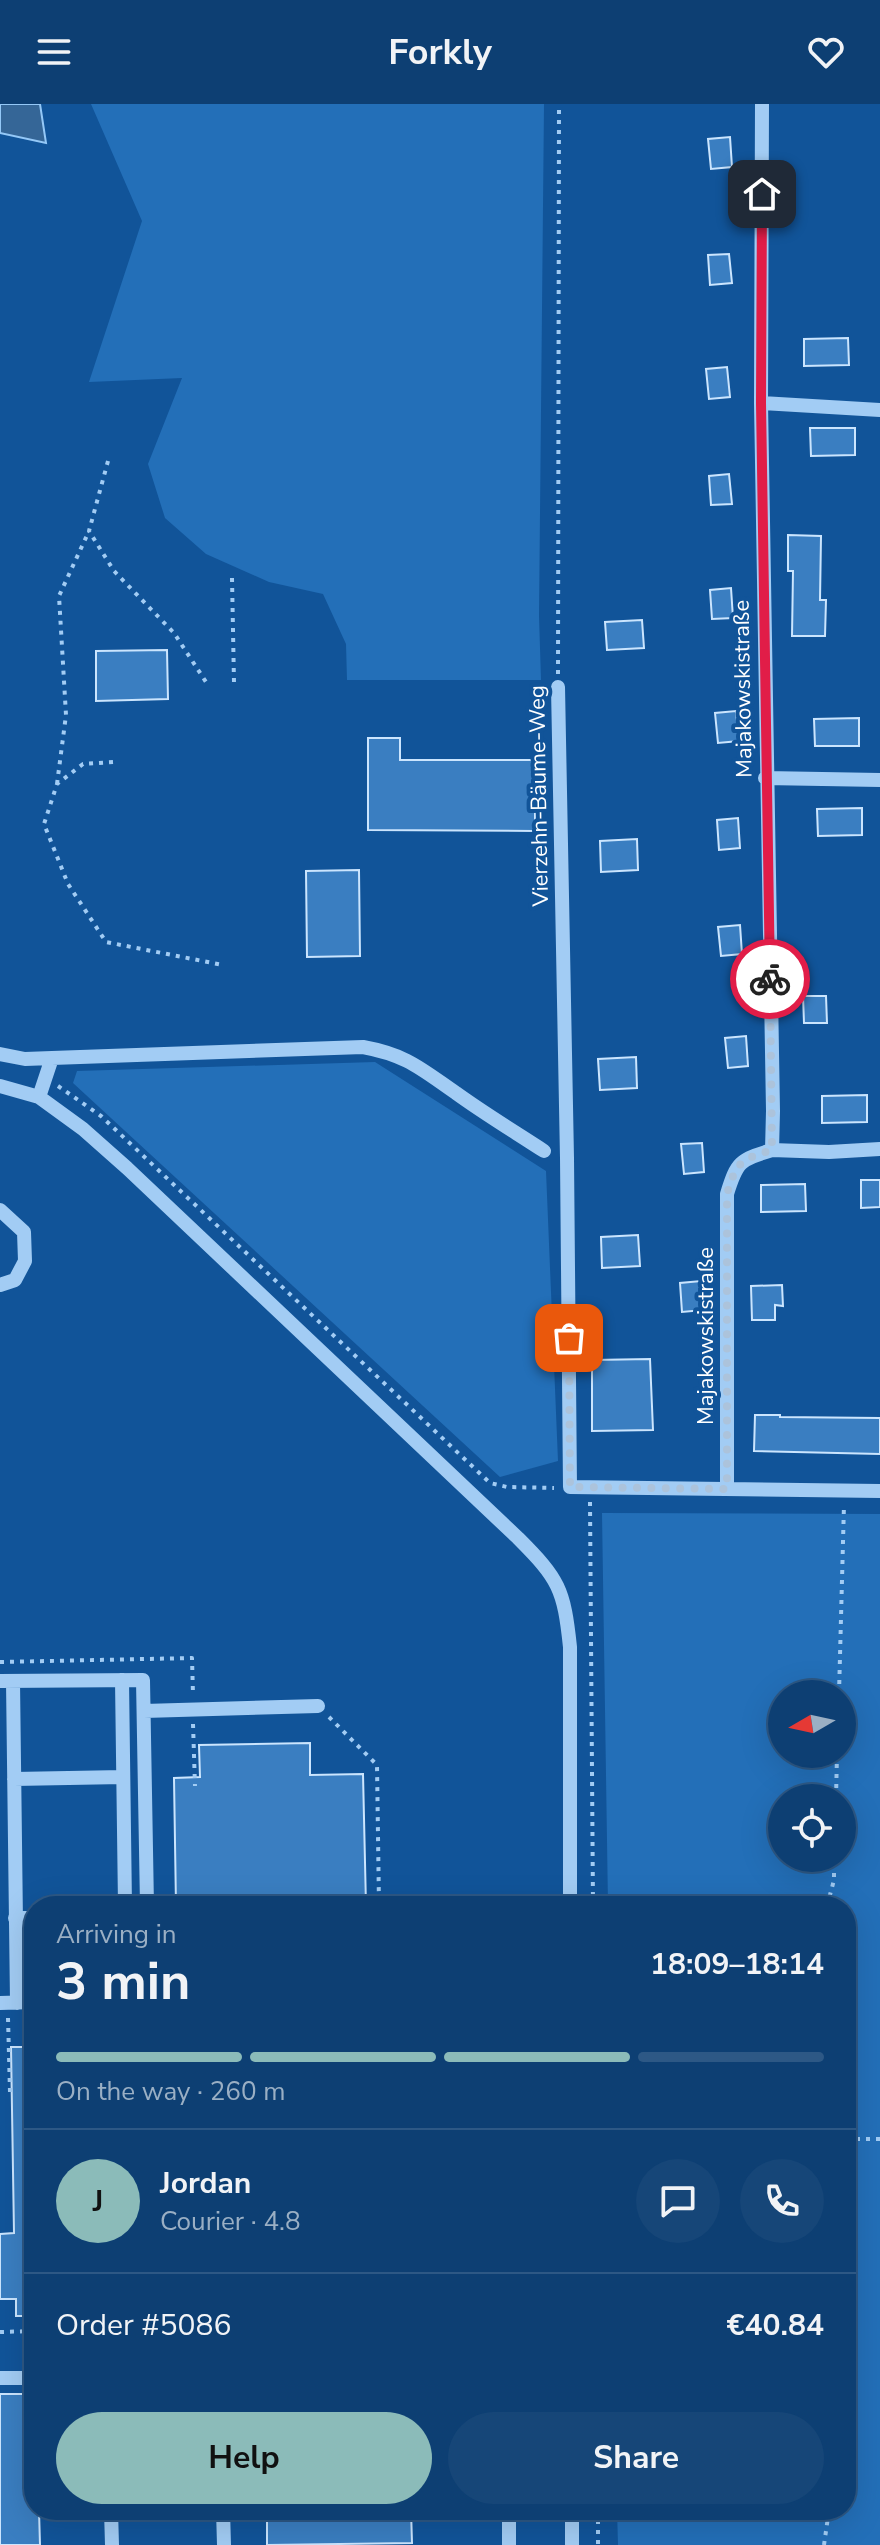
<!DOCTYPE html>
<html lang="en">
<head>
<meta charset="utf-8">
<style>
	:root { --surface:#0d3f73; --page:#164678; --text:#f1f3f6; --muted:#9aafc4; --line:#2d5885; --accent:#8bbbb9 }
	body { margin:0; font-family:"Nunito Sans",sans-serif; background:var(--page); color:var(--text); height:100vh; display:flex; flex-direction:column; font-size:30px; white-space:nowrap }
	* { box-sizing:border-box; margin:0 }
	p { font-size:26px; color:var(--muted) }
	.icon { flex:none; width:44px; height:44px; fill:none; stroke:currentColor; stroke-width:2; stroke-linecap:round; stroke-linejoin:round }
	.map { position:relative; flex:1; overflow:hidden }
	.details { position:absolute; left:24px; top:1792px; width:832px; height:624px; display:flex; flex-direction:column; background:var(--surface); border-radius:32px; box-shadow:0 8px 32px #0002,0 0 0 2px var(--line) }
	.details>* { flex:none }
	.needle { width:52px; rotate:261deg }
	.fabs { position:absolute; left:768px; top:1576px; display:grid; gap:16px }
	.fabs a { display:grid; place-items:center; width:88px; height:88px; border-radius:50%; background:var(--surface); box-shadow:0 8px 32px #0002,0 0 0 2px var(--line); font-size:40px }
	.pin { position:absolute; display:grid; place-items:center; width:68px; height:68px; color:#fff; margin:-34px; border-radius:16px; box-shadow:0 4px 12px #0006 }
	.courier { position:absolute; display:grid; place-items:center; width:80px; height:80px; margin:-40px; border:6px solid #e11d48; border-radius:50%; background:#fff; color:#222; box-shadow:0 2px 10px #0007 }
	.overview em { font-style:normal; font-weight:700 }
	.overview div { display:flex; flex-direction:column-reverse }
	.overview { display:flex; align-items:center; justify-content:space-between; height:136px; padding:0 32px }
	h1 { font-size:52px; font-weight:700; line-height:60px }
	.bar { display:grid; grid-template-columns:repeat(4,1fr); gap:12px 8px; align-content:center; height:96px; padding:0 32px }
	.bar i { height:10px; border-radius:6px; background:var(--line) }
	.bar .active { background:var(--accent) }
	.bar p { grid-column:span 4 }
	.line { display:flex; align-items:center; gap:20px; padding:0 32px; border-top:2px solid var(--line) }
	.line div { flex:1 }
	.round { display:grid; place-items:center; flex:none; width:84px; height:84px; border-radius:42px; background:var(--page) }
	.action { display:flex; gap:16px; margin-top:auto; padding:16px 32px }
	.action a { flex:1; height:92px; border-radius:48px; background:var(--accent); color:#111; font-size:32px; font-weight:700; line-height:92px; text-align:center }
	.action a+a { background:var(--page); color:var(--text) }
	header { display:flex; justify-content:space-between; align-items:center; height:104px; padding:0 32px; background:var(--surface); font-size:36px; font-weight:700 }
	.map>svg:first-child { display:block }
</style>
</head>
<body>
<header><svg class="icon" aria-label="menu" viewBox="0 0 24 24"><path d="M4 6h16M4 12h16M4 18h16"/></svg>Forkly<svg class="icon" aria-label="heart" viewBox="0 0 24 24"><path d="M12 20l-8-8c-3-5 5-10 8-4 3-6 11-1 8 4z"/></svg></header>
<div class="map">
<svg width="880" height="2441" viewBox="0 0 880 2441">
	<rect width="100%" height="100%" fill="#115499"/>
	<path fill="#236fb8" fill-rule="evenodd" d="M91,0H544L539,512L541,576H347L346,540L323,490L269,478L206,450L165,414L148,360L182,274L89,278L142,117Z
		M375,958L546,1067L558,1357L500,1373L73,979L77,967Z
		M602,1409L880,1410V2441H618L617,2406H846V1802H608ZM842,1590V1650H782V1590ZM842,1694V1754H782V1694Z"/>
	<path fill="#356697" stroke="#94c8f7" stroke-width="2" d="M0,0H40L46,39L0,29Z"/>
	<path fill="#3a7ec1" stroke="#cbe5fe" stroke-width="2" d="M730,33L732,63L711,65L708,35Z
		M729,150L732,179L710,181L708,151Z
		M848,234L849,261L804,262V235Z
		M727,263L730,293L709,295L706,265Z
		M810,324H855V351L811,352Z
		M729,370L732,400L711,401L709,372Z
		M788,431L821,432L820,496H826L825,532H792L793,467H788Z
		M731,484L733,514L712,515L710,486Z
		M642,516L644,544L607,546L605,518Z
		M167,546L168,595L96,597V547Z
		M736,607L739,637L718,639L715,609Z
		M859,614V642H815L814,615Z
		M368,634H400V656H535V727L368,726Z
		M862,704V731L818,732L817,705Z
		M738,714L740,744L719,746L717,716Z
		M637,735L638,766L601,768L600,737Z
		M359,766L360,852L307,853L306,767Z
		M740,821L742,850L721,852L718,823Z
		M803,892H826L827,919H804Z
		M746,932L748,962L728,964L725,934Z
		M636,953L637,984L600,986L598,955Z
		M867,991V1018L822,1019V992Z
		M702,1039L704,1068L684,1070L681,1040Z
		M861,1076H880V1103L861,1104Z
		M805,1080L806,1107L761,1108V1081Z
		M638,1131L640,1162L602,1164L601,1133Z
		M701,1177L703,1206L682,1208L680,1179Z
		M782,1181L783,1202L775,1201V1216H752L751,1182Z
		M650,1255L653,1326L592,1327V1256Z
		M755,1311H780V1313L880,1314V1350L754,1347Z
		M310,1639V1671L363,1670L366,1802H176L174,1674L200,1673L199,1641Z
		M11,1943H34V2212H16V2195H0V2130L14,2129Z
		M0,2290H34V2406H39L40,2441H0Z
		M267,2406H411L412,2439L267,2441Z"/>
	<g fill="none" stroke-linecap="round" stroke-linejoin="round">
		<path stroke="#a2ccf4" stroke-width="4" stroke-dasharray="4 6" stroke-linecap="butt" d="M108,357L89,427L114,467L174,529L206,578
			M232,474L234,579
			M558,570L559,0
			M113,658L83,660L57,680L44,720L68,780L106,838L223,861
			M57,680L66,611L59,492L89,427
			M58,982L101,1012L490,1379L507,1383L554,1384
			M590,1398L593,1802
			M0,1558L192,1554L193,1591
			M839,1590L844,1400
			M329,1613L377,1661L379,1802
			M193,1620L195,1682
			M836,1694L837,1650
			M827,1802L834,1776V1754
			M8,1914L10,1988
			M846,2035H880
			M0,2228L34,2227
			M598,2406V2441
			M824,2441L829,2406"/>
		<path stroke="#a2ccf4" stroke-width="14" d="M761,299L880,306
			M558,583L567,1054L570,1383L880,1387
			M765,674L880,676
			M0,950L25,955L52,954
			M0,982L39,993L83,1025L127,1064L518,1434C559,1475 564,1485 570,1543V1802
			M39,993L52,954L363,943C407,951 421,965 456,989C485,1010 515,1028 544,1047
			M772,1046L829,1048L880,1045
			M0,1106L24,1128L25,1157L15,1176L0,1181
			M727,1385V1090C737,1057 740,1056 772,1046L773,1007L761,299L762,0
			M122,1576L125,1802
			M0,1577L143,1576L147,1802
			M13,1577L17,1899
			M144,1607L318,1602
			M14,1675L123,1673
			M15,1814H34
			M0,1899L34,1898
			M0,2274H34
			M111,2406L112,2441
			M223,2406L224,2441
			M509,2406V2441
			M572,2406V2441"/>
	</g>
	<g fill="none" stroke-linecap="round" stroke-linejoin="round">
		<path stroke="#acc3db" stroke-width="8" stroke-dasharray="0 14.4" d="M569,1234L570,1383L727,1385V1090C737,1057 740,1056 772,1046L770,875"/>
		<path stroke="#e11d48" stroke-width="10" d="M762,90L761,299L770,875"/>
	</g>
	<g text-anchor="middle" stroke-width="8" stroke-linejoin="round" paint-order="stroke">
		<g font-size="22" fill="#fff" stroke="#115499">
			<text transform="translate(742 585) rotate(-91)" y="8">Majakowskistraße</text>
			<text transform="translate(538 692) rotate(-91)" y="8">Vierzehn-Bäume-Weg</text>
			<text transform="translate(705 1232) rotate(-90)" y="8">Majakowskistraße</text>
		</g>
	</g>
</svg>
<div class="fabs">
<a><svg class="needle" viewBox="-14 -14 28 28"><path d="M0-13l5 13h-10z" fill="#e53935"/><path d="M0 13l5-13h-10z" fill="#9aafc4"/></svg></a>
<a><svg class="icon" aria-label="locate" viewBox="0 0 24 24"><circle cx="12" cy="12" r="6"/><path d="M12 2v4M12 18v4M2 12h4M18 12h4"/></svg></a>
</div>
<div class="pin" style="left:569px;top:1234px;background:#ea580c"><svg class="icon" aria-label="bag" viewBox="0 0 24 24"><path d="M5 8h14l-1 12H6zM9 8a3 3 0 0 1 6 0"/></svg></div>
<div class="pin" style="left:762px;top:90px;background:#1f2937"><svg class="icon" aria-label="home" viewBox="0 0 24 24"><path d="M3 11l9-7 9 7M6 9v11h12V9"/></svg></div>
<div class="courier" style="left:770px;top:875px"><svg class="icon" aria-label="bike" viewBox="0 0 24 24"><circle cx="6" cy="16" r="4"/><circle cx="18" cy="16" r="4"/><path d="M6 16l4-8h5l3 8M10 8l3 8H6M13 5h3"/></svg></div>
<section class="details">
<div class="overview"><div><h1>3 min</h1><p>Arriving in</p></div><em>18:09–18:14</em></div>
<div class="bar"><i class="active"></i><i class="active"></i><i class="active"></i><i></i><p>On the way · 260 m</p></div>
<div class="line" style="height:144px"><b class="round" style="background:var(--accent);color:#111">J</b><div><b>Jordan</b><p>Courier · 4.8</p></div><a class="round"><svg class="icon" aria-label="chat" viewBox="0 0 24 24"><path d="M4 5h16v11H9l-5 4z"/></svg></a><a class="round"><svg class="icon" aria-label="phone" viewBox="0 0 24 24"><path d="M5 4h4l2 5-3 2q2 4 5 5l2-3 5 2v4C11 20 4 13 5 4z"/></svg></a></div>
<div class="line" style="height:104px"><div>Order #5086</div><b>€40.84</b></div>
<div class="action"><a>Help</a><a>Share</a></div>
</section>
</div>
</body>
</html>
